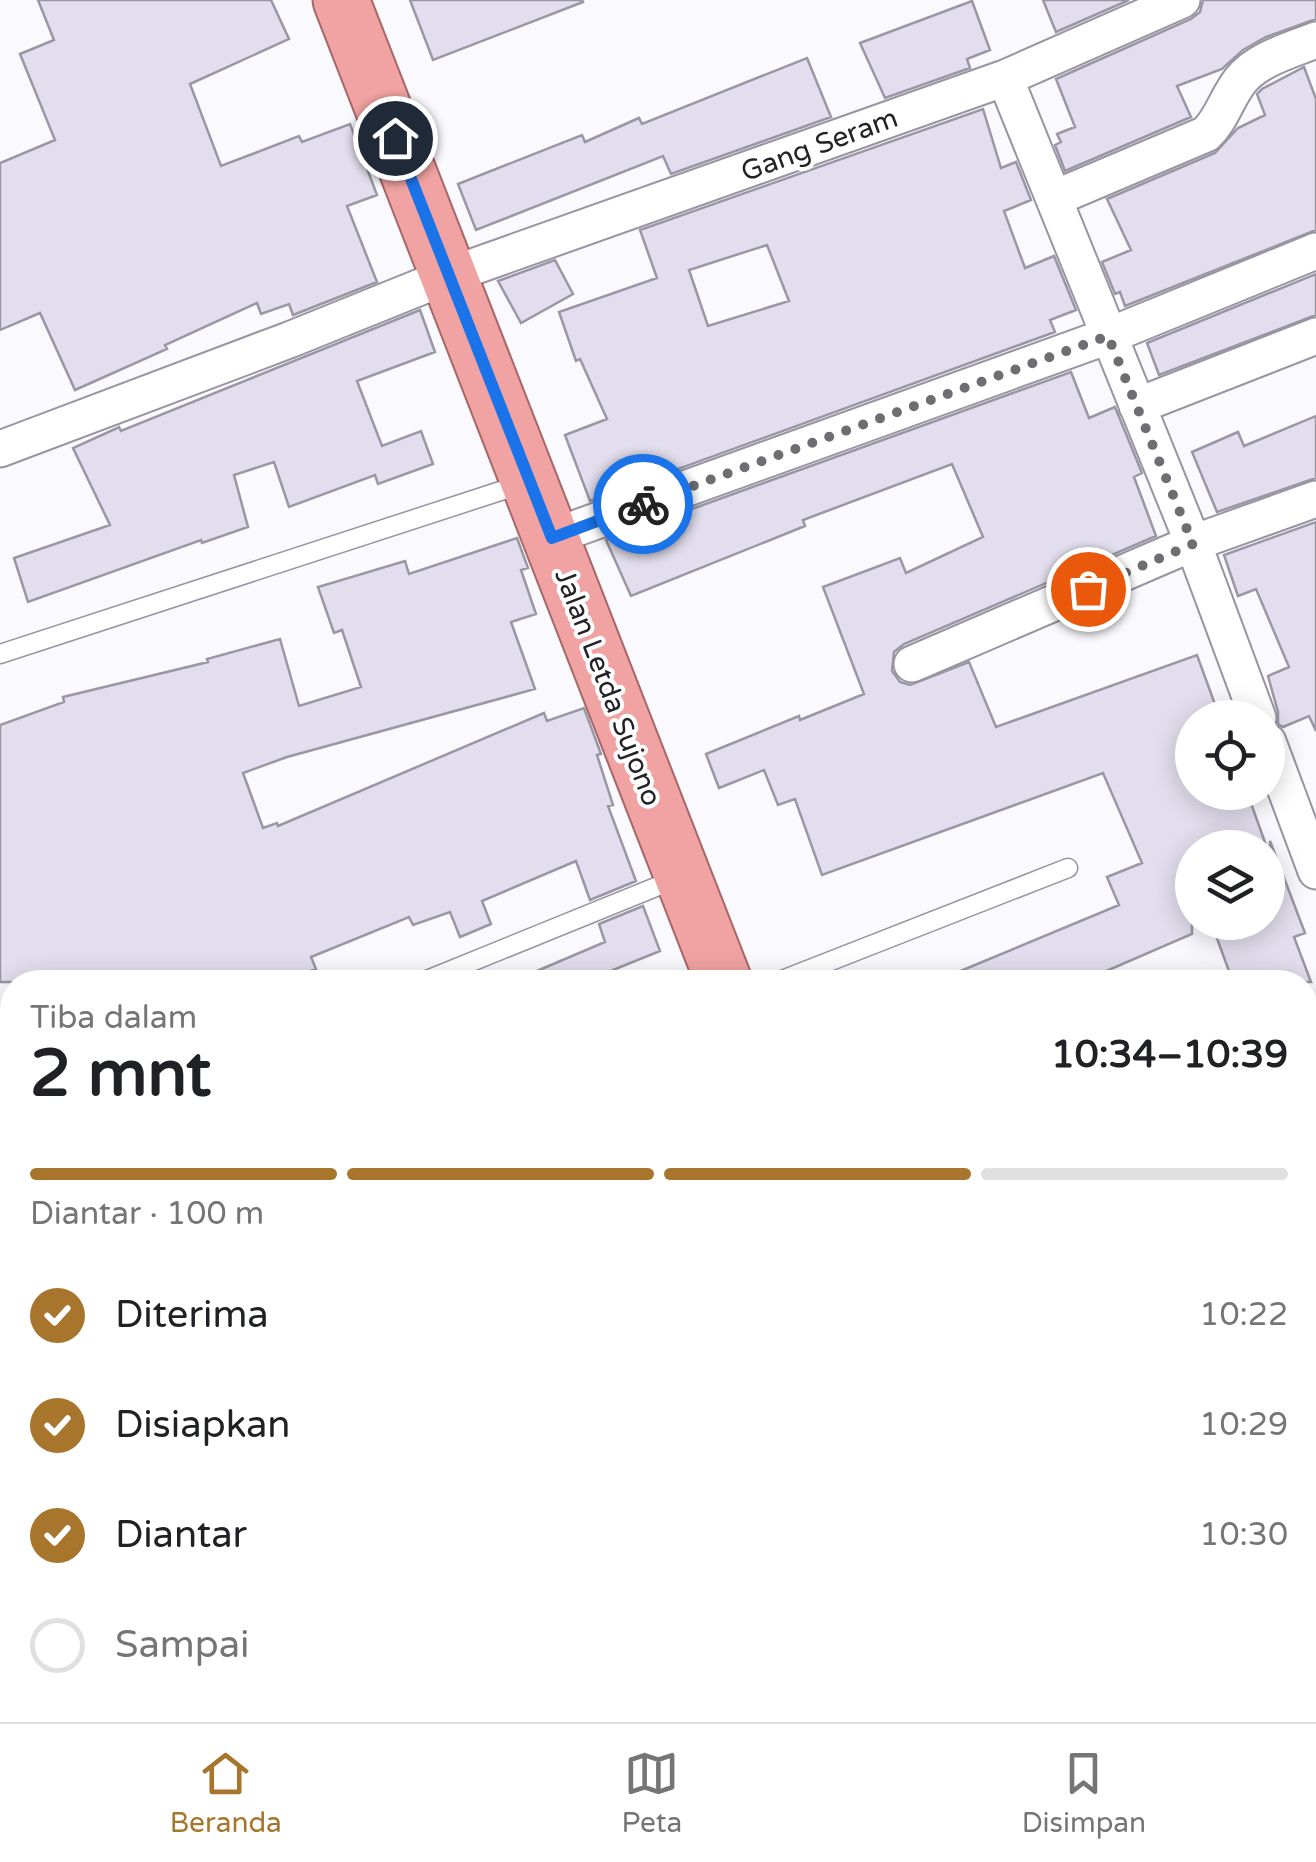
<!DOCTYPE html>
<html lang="id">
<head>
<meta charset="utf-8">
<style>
	:root { --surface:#fff; --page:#f6f6f6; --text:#202124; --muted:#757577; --line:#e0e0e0; --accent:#a7752b }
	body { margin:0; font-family:"Varela Round",sans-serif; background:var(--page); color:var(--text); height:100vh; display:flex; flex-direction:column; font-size:38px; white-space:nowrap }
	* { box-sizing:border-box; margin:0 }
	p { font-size:32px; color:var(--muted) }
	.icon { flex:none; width:55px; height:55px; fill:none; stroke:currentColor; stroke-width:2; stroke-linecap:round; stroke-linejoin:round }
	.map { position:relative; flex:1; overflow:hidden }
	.details { position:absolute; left:0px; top:970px; width:1318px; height:752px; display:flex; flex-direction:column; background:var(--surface); border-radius:40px 40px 0 0; box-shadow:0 5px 25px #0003 }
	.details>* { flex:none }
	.buttons { position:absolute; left:1175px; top:700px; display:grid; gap:20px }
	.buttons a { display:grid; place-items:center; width:110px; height:110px; border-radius:50%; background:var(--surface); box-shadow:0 5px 25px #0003; font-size:50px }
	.pin { position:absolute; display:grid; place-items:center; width:85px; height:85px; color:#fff; margin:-42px; border:5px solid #fff; border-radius:50%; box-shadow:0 2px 10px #0007 }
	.courier { position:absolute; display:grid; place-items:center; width:100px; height:100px; margin:-50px; border:8px solid #1a73e8; border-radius:50%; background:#fff; color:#222; box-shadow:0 2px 12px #0007 }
	.summary em { font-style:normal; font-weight:700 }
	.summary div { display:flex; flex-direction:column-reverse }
	.summary { display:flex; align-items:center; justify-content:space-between; height:170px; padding:0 30px }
	h1 { font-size:65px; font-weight:700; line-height:75px }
	.bar { display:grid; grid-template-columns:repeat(4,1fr); gap:15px 10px; align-content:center; height:120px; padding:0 30px }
	.bar i { height:12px; border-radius:8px; background:var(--line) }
	.bar .on { background:var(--accent) }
	.bar p { grid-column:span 4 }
	ol { padding:0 30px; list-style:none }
	li { display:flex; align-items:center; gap:30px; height:110px }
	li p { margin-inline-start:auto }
	li .icon { padding:10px; border-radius:50%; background:var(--accent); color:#fff; stroke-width:4 }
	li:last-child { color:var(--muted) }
	li i { width:55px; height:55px; border:5px solid var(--line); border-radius:50% }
	.dock { display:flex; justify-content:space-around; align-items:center; height:140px; border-top:2px solid var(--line); background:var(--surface); font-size:28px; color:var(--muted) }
	.dock a { display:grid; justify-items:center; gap:5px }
	.dock .on { color:var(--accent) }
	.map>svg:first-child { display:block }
</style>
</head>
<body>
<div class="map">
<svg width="1316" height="1722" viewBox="0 0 1316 1722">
	<rect width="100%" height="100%" fill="#faf9fe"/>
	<path fill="#e2deed" stroke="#9a97a4" stroke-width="2.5" fill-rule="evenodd" d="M38,0H271L289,39L190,84L221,166L299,136L302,142L350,124L377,195L347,206L377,282L293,315L289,304L261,314L257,303L165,345L167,349L75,390L40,313L0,330V163L55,140L20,54L54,40Z
		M410,0H582L583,2L433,60Z
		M1043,0H1129L1056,32Z
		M1203,0H1316V19L1266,37L1243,50L1222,69L1177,86L1191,117L1065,171L1055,145L1061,142L1057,134L1075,127L1056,79L1191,19L1200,12Z
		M972,1L990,50L967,59L970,68L885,98L860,43Z
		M807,58L831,117L671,174L663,156L476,230L458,184L582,135L585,142L639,118L642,124Z
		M1304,67L1316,99V230L1125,306L1120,292L1115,294L1102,262L1131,250L1107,199L1215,153L1238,128L1265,115L1257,94L1262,89Z
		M983,109L1001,168L1016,162L1031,200L1004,211L1025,268L1054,256L1076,310L1050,320L1055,332L590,501L565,435L607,419L580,359L576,361L559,312L657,278L640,230ZM767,245L789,301L708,326L689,270Z
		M555,260L573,294L521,323L498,281Z
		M1316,274V315L1159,375L1147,343Z
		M420,310L435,352L357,381L382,446L421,431L433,464L378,484L375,475L289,507L274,462L234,475L248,527L202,543L201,540L28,602L14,558L110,525L73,448L115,429L119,427L121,431Z
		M1071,372L1089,418L1115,407L1142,473L1134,477L1156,536L904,644L894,652L892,671L900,682L910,685L969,662L996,727L1197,655L1220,718H1192V792H1247L1267,848H1192V934L1081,982H934L1119,905L1107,877L1142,863L1103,773L822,875L795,799L778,805L764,770L719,788L706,754L799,716L800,720L864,694L823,587L900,558L906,573L983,537L952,464L803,520L805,526L631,596L606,540Z
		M1316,416V478L1217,512L1192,452L1238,432L1244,446Z
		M1316,522V731L1309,716L1283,727L1278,724V712L1268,676L1289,667L1256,589L1238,596L1224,555Z
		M517,538L528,568L521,570L536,614L511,622L535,689L287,757L243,773L263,828L277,823L278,826L544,713L547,721L584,708L601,754L597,755L613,805L608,806L636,881L590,900L576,861L482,901L491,924L460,937L450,912L413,925L409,917L311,957L316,969L280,982H0V725L64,702L63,697L208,662L207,659L280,639L299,706L361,687L342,630L334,633L318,587L405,561L409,574Z
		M1270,841L1305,933L1294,937L1311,982H1233L1211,922H1268Z
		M643,906L660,951L613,970L618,982H511L605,942L599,924Z"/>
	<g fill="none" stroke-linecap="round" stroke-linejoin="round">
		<g stroke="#9894a1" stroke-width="21">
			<path id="service" d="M0,654L525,483
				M422,982L678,878
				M777,982L1068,868"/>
		</g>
		<g stroke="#9894a1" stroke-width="39">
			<path id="minor" d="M1005,78L1193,543L1258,718
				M1055,198L1206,134C1222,119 1226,99 1240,81C1257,59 1291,50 1316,40
				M1137,406L1316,336
				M0,449L289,340L450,275L1005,78L1182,0
				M552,537L1108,336L1316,251
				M912,664L1193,543L1316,499
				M1268,742L1316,871
				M1305,1290L1316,1286
				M0,1654L12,1685
				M22,1710L27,1722
				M456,1722L493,1710
				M897,1722L933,1710"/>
		</g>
		<g stroke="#a66768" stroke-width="59">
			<path id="trunk" d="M341,0L724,982
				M1005,1710L1010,1722"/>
		</g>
		<use href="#service" stroke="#fff" stroke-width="18"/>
		<use href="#minor" stroke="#fff" stroke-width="35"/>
		<use href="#trunk" stroke="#f0a3a2" stroke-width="55"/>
	</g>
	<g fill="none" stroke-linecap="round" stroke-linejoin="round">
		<path stroke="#6e6d72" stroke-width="10" stroke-dasharray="0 18" d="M643,504L1108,336L1193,544L1088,589"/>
		<path stroke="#1a73e8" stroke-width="12" d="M395,138L552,538L643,504"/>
	</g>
	<g text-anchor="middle" stroke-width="8" stroke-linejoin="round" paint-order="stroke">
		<g font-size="28" fill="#232227" stroke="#fff">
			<text transform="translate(819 144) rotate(-20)" y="10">Gang Seram</text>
			<text transform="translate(609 687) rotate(69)" y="10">Jalan Letda Sujono</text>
		</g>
	</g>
</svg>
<div class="buttons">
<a><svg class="icon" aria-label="locate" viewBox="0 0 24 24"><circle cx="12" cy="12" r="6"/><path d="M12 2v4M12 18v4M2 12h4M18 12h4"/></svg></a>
<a><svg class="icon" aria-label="layers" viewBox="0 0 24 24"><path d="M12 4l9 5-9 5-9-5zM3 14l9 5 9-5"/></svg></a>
</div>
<div class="pin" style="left:1088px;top:589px;background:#ea580c"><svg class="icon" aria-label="bag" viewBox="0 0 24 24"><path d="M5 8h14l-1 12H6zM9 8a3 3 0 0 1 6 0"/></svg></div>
<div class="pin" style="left:395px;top:138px;background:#1f2937"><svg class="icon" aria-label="home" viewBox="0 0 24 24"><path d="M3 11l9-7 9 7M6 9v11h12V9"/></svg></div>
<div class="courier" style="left:643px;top:504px"><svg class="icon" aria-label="bike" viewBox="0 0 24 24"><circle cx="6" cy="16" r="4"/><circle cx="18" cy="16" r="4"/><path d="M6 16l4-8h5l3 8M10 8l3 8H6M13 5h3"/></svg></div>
<section class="details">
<div class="summary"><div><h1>2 mnt</h1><p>Tiba dalam</p></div><em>10:34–10:39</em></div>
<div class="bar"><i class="on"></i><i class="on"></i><i class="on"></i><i></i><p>Diantar · 100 m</p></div>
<ol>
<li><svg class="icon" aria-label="check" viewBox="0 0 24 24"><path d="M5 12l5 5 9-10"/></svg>Diterima<p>10:22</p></li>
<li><svg class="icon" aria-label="check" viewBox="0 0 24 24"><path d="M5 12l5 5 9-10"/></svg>Disiapkan<p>10:29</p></li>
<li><svg class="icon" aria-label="check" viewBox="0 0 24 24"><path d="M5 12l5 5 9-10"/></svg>Diantar<p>10:30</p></li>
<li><i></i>Sampai</li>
</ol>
</section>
</div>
<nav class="dock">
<a class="on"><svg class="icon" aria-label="home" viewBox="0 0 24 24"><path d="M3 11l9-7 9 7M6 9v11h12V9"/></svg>Beranda</a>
<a><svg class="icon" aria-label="map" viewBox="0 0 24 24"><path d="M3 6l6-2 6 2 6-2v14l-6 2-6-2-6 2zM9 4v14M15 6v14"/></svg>Peta</a>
<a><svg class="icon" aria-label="saved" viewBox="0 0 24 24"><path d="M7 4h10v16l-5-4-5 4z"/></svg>Disimpan</a>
</nav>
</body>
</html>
